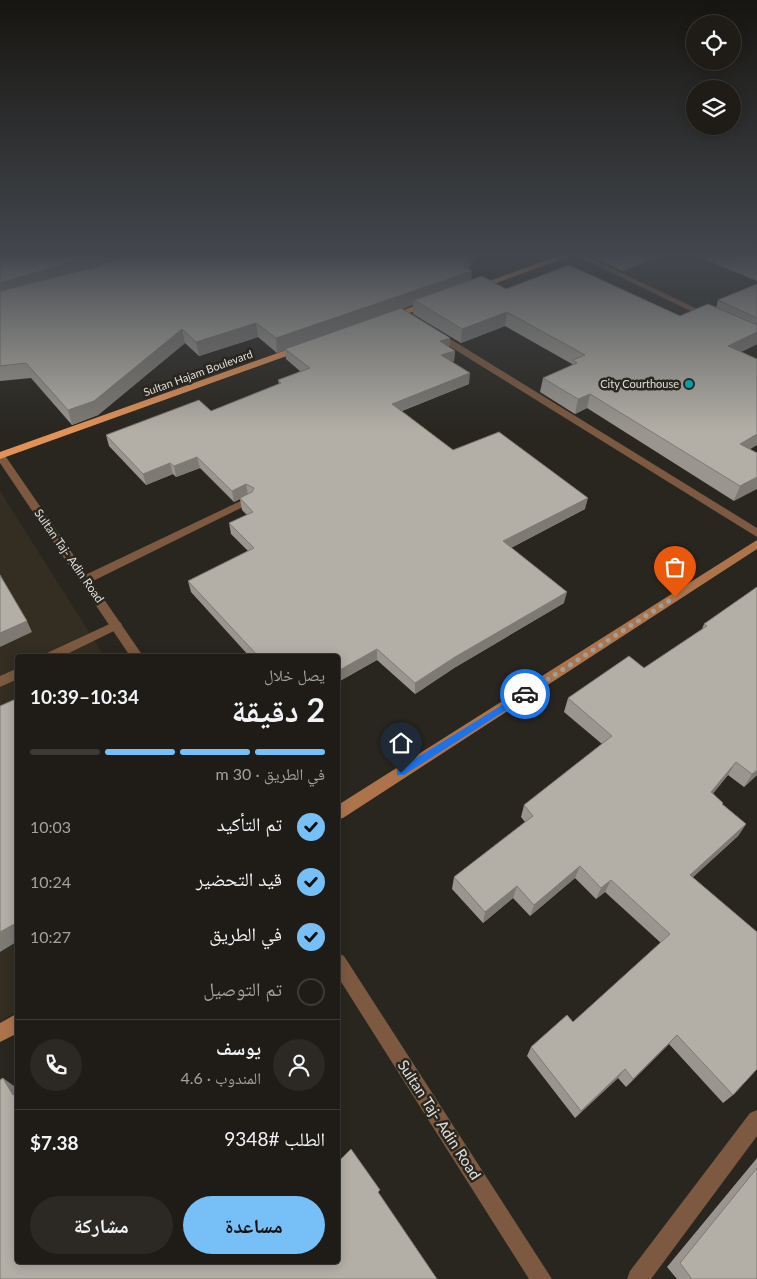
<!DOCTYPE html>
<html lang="ar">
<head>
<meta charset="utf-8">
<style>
	:root { --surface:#1f1c17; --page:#2c2924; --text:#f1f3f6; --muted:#a1a1a1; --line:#3c3a36; --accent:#76c0f7 }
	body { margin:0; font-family:Lato,"Noto Naskh Arabic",sans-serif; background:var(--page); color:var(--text); direction:rtl; height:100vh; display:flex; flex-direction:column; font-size:19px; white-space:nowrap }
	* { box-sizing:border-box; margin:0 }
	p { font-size:16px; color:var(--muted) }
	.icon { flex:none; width:28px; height:28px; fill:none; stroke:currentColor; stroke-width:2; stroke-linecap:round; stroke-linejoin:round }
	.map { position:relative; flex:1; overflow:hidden; direction:ltr }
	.panel { position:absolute; left:15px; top:654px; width:325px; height:610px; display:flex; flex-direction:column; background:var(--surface); border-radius:5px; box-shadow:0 2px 12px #0003,0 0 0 1px var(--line); direction:rtl }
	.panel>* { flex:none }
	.tools { position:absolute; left:686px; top:15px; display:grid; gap:10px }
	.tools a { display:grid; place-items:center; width:55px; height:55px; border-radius:50%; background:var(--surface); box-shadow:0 2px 12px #0003,0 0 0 1px var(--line); font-size:25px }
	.pin { position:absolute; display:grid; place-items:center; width:42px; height:42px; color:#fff; margin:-51px -21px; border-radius:50% 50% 50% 0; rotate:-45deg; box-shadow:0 0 5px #0007 }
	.pin .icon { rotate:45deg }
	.courier { position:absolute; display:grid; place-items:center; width:50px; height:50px; margin:-25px; border:4px solid #1a73e8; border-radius:50%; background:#fff; color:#222; box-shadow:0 1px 6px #0007 }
	.overview em { font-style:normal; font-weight:700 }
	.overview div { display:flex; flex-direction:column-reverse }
	.overview { display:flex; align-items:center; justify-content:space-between; height:85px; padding:0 15px }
	h1 { font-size:32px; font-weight:700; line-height:38px }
	.bar { display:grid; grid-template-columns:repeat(4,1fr); gap:8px 5px; align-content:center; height:60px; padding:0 15px }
	.bar i { height:6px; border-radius:4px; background:var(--line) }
	.bar .selected { background:var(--accent) }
	.bar p { grid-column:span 4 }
	.line { display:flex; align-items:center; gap:12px; padding:0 15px; border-top:1px solid var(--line) }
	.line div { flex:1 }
	.round { display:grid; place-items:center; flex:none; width:52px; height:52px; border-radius:26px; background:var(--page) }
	ol { padding:0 15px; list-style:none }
	li { display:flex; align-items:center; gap:15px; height:55px }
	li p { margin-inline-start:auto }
	li .icon { padding:5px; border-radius:50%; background:var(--accent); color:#111; stroke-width:4 }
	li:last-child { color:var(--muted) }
	li i { width:28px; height:28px; border:2px solid var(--line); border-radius:50% }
	.action { display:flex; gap:10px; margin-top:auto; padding:10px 15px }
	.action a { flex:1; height:58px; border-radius:30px; background:var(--accent); color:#111; font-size:20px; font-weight:700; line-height:58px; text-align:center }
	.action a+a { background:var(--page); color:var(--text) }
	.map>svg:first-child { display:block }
</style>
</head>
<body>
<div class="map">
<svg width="757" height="1279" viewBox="0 0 757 1279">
	<rect width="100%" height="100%" fill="#29261f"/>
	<path fill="#332e21" d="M0,491L104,656H18V1010L0,1022Z"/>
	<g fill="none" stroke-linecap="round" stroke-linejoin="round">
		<path fill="#7c5940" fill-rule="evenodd" d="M249,497L254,500L253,502L89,583L85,584L79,580L81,577Z"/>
		<path fill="#7c5940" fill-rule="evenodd" d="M571,253H580L714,317L707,319Z
			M433,332H439L757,528V537L433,336Z
			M116,621L120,622L122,625L120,628L63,656H46L47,653Z
			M18,668V679L0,687V676Z
			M757,1110V1136L651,1279H627L630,1271L750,1113Z"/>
		<path fill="#7c5940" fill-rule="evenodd" d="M0,453L4,454L143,656H130L0,463Z
			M338,953L344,956L552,1279H529L338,977Z"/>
		<path fill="#ad744b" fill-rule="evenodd" d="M757,540V549L343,818L338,819V805Z
			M18,1013V1033L0,1042V1023Z"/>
		<path fill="#e39256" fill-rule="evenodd" d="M566,253H578L477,290L470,288Z
			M430,300L434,303L433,305L392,319L385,317Z
			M303,344L306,345V349L0,459V452Z"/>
	</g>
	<path fill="#9a968f" d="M0,253H479L468,269L471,280L506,289L680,316L716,308L718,300L757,284V283V344L741,352L750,450L757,453L734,501L587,408L575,414L540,392L543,378L572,365V364L505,326L461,343L413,314V305L402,309L450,338L449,347L455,351L454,361L452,362L469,384L402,411L453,450L585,509L511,548L564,603L454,668L415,694L377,660L338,682V656H249L191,592L188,581L248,551L231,534L229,523L247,515L242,510L240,499L234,502L200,468L176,477L173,474L146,485L109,446L106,435L211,411L279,384L278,380L301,372L286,359L285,350L277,353L258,337L199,356L185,343L98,415L72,425L31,378L0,381Z
		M585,253H668L623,271Z
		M689,253H757V281Z
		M757,587V775L744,787L728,775L713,793L722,804L746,824L738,836L692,878L733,1095L723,1103L669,1044L626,1087L618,1078L575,1118L527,1056L531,1047L573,1022L661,943L605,892L596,899L575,878L530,916L513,898L483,923L452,889L454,877L525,822L521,817L524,805L602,744L564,712L568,698L644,668L702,629L704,624Z
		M757,1158V1279H677L667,1267Z"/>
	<path fill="#7d7a74" d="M103,253H151L0,298V283Z
		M471,253H479L466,273L472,271L471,285L414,300L413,305L286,350L285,349V350L277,353L276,338L463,267Z
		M639,253H668L623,271L626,258Z
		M507,312L505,326L461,343L462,329Z
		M256,323L258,337L199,356L196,342Z
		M182,329L185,343L98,415L72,425L68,410Z
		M757,332V344L724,360L728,346Z
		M450,338L449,348L440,341Z
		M455,351L454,361L441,366V355Z
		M470,373L469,384L392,415V404Z
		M590,394L587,408L575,414L578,399Z
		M757,434V445L734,459L740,444Z
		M197,457L200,468L176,477L174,466Z
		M170,463L173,474L146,485L143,474Z
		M757,477V489L734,501L740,486Z
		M246,484L248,495L234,502L232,491Z
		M588,498L585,509L501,553L503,541Z
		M567,592L564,603L454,668L415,694V683L455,657Z
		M27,621L32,632L0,647V633Z
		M377,649V660L338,682V671Z
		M736,762L728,775L704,805L711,792Z
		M757,770V775L744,787L752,774Z
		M746,824L738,836L682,887L690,875Z
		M580,866L575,878L530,916L534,905Z
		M611,880L605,892L596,899L601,888Z
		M517,886L513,898L483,923L485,912Z
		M18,922V941L0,952V932Z
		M677,1035L669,1044L626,1087L633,1079Z
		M625,1069L618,1078L575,1118L581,1111Z
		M3,1078L14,1086L18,1092L13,1095Z"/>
	<path fill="#b3afa6" stroke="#7d7a74" d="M0,253H103L0,283Z
		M134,253H471L463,267L472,271L276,338L256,323L196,342L182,329L94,401L68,410L26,363L0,366V291L99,266Z
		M616,253H639L626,258Z
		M725,253H757V266Z
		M569,265L680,316L708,304L757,325V332L728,346L757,359V434L740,444L757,453V477L740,486L590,394L578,399L543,378L577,363L573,360L585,355L507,312L462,329L414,300L482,276L506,289Z
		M757,284V318L718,300Z
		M401,308L450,338L440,341L455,351L441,355L470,373L392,404L453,450L499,432L588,498L503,541L567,592L455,657L415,683L377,649L338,671V656H258L188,581L254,548L229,523L253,512L240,498L252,492L254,488L246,484L232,491L197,457L174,466L170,463L143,474L106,435L199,400L211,411L281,383L278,380L310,368L285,349Z
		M0,575L27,621L0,633Z
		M757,587V770L752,774L736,762L711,792L723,803L722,804L746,824L690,875L757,932V1069L733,1095L677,1035L633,1079L625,1069L581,1111L531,1047L567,1015L573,1022L670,934L611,880L601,888L580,866L534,905L517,886L485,912L454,877L533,816L524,805L612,736L568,698L629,656L644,668L707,626L704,624Z
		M18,698V922L0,932V706Z
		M3,1078L13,1095L18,1092V1261H338V1162L351,1149L380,1190L378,1192L437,1279H0V1080Z
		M757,1168V1279H692L680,1263Z"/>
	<linearGradient id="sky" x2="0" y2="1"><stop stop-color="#171511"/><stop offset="0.59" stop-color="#43474d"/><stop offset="1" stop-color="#43474d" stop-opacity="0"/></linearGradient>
	<rect width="757" height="432" fill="url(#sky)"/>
	<path fill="#1a73e8" d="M525,691L528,692V696L404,775H397V770Z"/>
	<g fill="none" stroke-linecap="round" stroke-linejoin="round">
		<path stroke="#a09e99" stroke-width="5" stroke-dasharray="0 9" d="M525,694L675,597"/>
	</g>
	<circle fill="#0f9aa8" stroke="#29261f" stroke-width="2" cx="689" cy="384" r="5"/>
	<g text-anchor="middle" stroke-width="5" stroke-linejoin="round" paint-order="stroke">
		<g font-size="11" fill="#e0deda" stroke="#29261f">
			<text transform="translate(198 373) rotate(-20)" y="4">Sultan Hajam Boulevard</text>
		</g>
		<g font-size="11" fill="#e0deda" stroke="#29261f" text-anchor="end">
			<text x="679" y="388">City Courthouse</text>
		</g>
		<g font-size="12" fill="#e0deda" stroke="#29261f">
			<text transform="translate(69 556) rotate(55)" y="4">Sultan Taj- Adin Road</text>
		</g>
		<g font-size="15" fill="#e0deda" stroke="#29261f">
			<text transform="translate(439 1120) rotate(57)" y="5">Sultan Taj- Adin Road</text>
		</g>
	</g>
</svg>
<div class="tools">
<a><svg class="icon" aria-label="locate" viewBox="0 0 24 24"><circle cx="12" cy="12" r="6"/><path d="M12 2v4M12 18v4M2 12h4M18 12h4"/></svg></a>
<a><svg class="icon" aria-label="layers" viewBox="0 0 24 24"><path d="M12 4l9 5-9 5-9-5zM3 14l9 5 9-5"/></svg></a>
</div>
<div class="pin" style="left:675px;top:597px;background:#ea580c"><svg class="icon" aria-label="bag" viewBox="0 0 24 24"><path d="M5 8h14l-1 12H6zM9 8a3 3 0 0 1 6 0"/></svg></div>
<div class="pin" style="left:401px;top:773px;background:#1f2937"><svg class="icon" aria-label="home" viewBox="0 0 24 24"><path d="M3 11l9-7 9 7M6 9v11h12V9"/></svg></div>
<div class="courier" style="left:525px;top:694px"><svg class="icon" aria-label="car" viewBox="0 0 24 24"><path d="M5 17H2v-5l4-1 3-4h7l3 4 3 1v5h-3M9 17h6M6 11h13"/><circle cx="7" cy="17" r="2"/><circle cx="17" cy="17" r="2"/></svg></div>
<section class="panel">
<div class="overview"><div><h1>2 دقيقة</h1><p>يصل خلال</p></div><em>10:34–10:39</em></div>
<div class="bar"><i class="selected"></i><i class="selected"></i><i class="selected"></i><i></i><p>في الطريق · 30 m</p></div>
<ol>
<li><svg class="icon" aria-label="check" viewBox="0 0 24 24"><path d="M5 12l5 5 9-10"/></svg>تم التأكيد<p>10:03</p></li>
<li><svg class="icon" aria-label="check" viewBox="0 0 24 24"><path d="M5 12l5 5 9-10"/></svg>قيد التحضير<p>10:24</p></li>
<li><svg class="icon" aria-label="check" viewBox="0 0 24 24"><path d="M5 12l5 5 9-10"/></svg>في الطريق<p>10:27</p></li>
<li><i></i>تم التوصيل</li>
</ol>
<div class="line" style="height:90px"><a class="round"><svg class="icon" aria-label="person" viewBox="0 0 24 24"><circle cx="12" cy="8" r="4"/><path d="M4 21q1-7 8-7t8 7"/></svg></a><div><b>يوسف</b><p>المندوب · 4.6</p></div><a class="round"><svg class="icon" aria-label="phone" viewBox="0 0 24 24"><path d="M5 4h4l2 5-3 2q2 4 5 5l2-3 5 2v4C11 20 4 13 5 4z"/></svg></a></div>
<div class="line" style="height:65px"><div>الطلب #9348</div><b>$7.38</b></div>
<div class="action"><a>مساعدة</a><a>مشاركة</a></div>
</section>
</div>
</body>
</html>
